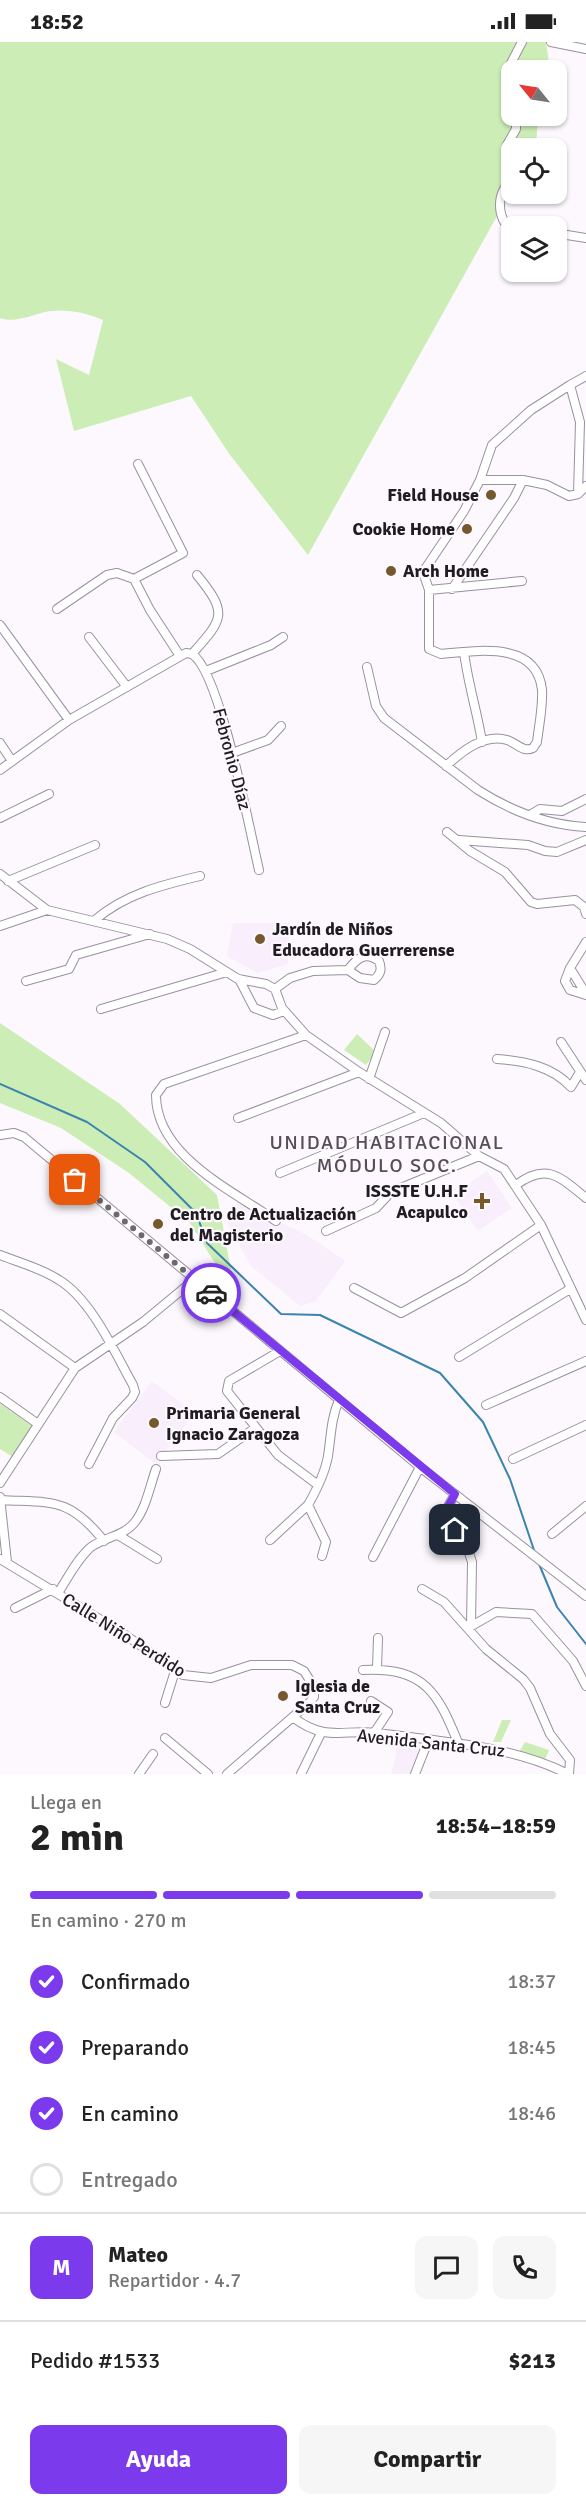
<!DOCTYPE html>
<html lang="es">
<head>
<meta charset="utf-8">
<style>
	:root { --surface:#fff; --page:#f6f6f6; --text:#222; --muted:#767676; --line:#e0e0e0; --accent:#7c3aed }
	body { margin:0; font-family:Signika,sans-serif; background:var(--page); color:var(--text); height:100vh; display:flex; flex-direction:column; font-size:22px; white-space:nowrap }
	* { box-sizing:border-box; margin:0 }
	p { font-size:20px; color:var(--muted) }
	.icon { flex:none; width:33px; height:33px; fill:none; stroke:currentColor; stroke-width:2; stroke-linecap:round; stroke-linejoin:round }
	.map { position:relative; height:1732px; overflow:hidden }
	.sheet { display:flex; flex-direction:column; background:var(--surface); flex:1 }
	.sheet>* { flex:none }
	.needle { width:39px; rotate:300deg }
	.fabs { position:absolute; left:501px; top:18px; display:grid; gap:12px }
	.fabs a { display:grid; place-items:center; width:66px; height:66px; border-radius:12px; background:var(--surface); box-shadow:0 2px 4px #0004; font-size:30px }
	.pin { position:absolute; display:grid; place-items:center; width:51px; height:51px; color:#fff; margin:-26px; border-radius:12px; box-shadow:0 3px 9px #0006 }
	.courier { position:absolute; display:grid; place-items:center; width:60px; height:60px; margin:-30px; border:4px solid #7c3aed; border-radius:50%; background:#fff; color:#222; box-shadow:0 2px 8px #0007 }
	.summary em { font-style:normal; font-weight:700 }
	.summary div { display:flex; flex-direction:column-reverse }
	.summary { display:flex; align-items:center; justify-content:space-between; height:102px; padding:0 30px }
	h1 { font-size:39px; font-weight:700; line-height:45px }
	.bar { display:grid; grid-template-columns:repeat(4,1fr); gap:9px 6px; align-content:center; height:72px; padding:0 30px }
	.bar i { height:8px; border-radius:4px; background:var(--line) }
	.bar .on { background:var(--accent) }
	.bar p { grid-column:span 4 }
	.line { display:flex; align-items:center; gap:15px; padding:0 30px; border-top:2px solid var(--line) }
	.line div { flex:1 }
	.round { display:grid; place-items:center; flex:none; width:63px; height:63px; border-radius:12px; background:var(--page) }
	ol { padding:0 30px; list-style:none }
	li { display:flex; align-items:center; gap:18px; height:66px }
	li p { margin-inline-start:auto }
	li .icon { padding:6px; border-radius:50%; background:var(--accent); color:#fff; stroke-width:4 }
	li:last-child { color:var(--muted) }
	li i { width:33px; height:33px; border:3px solid var(--line); border-radius:50% }
	.action { display:flex; gap:12px; margin-top:auto; padding:12px 30px }
	.action a { flex:1; height:69px; border-radius:12px; background:var(--accent); color:#fff; font-size:24px; font-weight:700; line-height:69px; text-align:center }
	.action a+a { background:var(--page); color:var(--text) }
	.status { display:flex; justify-content:space-between; align-items:center; height:42px; padding:0 30px; background:var(--surface); direction:ltr }
	.status svg { height:16px; fill:currentColor }
	.map>svg:first-child { display:block }
</style>
</head>
<body>
<div class="status"><b>18:52</b><svg viewBox="0 0 49 12"><path d="M0 12V9h3v3zM5 12V6h3v6zM10 12V3h3v9zM15 12V0h3v12zM26 1h20v11H26zM47 4h2v5h-2z"/></svg></div>
<div class="map">
<svg width="586" height="1732" viewBox="0 0 586 1732">
	<rect width="100%" height="100%" fill="#fcf8fe"/>
	<path fill="#f8eefc" d="M233,881H290L288,922L258,931L227,914Z
		M487,1129L512,1166L478,1189L453,1152Z
		M238,1161L307,1193L345,1219L316,1259L300,1264L251,1224L225,1177Z
		M152,1339L194,1371L156,1422L114,1390Z
		M420,1700L422,1708L414,1732H391L396,1714V1702Z"/>
	<path fill="#cdedb7" d="M0,0H546L550,28H512V74H538L536,105L512,106L511,149L308,513L230,413L191,354L74,389L56,317L89,333L103,278C87,271 68,267 51,269C35,271 16,282 0,276Z
		M0,981L120,1062L217,1153L236,1255L190,1181L129,1131L61,1086L0,1061Z
		M357,992L376,1010L366,1023L344,1008Z
		M0,1362L32,1384L13,1415L0,1407Z
		M502,1678H511L501,1700H493Z
		M525,1700L549,1708L545,1718L519,1710Z"/>
	<g fill="none" stroke-linecap="round" stroke-linejoin="round">
		<path stroke="#3b84ae" stroke-width="2" d="M0,1042L87,1080L145,1120L196,1171L207,1201L281,1272L320,1273L440,1331L483,1380L510,1437L535,1511
			M539,1522L557,1565L586,1602"/>
		<g stroke="#9a909f" stroke-width="10">
			<path id="minor" d="M551,0L586,7
				M512,50L509,25L522,0
				M512,117L507,103L516,87V74
				M512,138C496,151 496,175 512,189
				M556,196L567,193L586,196
				M480,438H523L547,443L569,454L578,452L586,444
				M578,452L580,380L570,343L586,334
				M134,537L183,511L138,422
				M452,547L514,456L523,438
				M429,548L522,539
				M57,567L107,533L117,531L134,537L150,568L180,614
				M0,583L69,678
				M89,595L127,645
				M464,610C468,642 477,669 482,700
				M192,612C220,629 250,790 259,828
				M192,612C223,577 229,572 197,533
				M367,625L376,664L384,676L478,748C511,769 547,783 586,785
				M206,629L271,603L283,595
				M0,701L12,719
				M232,711L268,698L281,684
				M446,724C461,710 484,691 507,698C517,701 523,711 533,706L537,700C539,683 543,665 542,648C537,598 476,609 441,612L429,607V548L423,530L464,469L480,438L492,403L531,368L570,343
				M0,728L69,678L186,611L192,612
				M530,773L540,767L562,769L586,757
				M0,776L49,752
				M447,790L470,809L505,830L531,860L537,862L575,858L584,865L586,872
				M459,798L528,803L545,809L557,810L586,798
				M0,832L47,868L167,897L190,907L238,937L266,942L275,947L282,966L306,993L359,1030L441,1081L479,1114L504,1127L541,1183L586,1278
				M8,839L95,803
				M95,878C125,852 162,843 200,834
				M0,884L47,868
				M586,900L570,926L586,952
				M570,926L565,939L570,948L586,953
				M239,937L254,966L273,973L284,969
				M26,939L69,927L76,913L150,892
				M275,947L290,936L313,929L348,928L360,936L374,938C381,932 382,927 379,919C365,909 357,916 348,928
				M101,967L227,930
				M561,1000L586,1038
				M497,1017C524,1019 552,1024 571,1045L580,1030
				M369,1037L385,990
				M238,1076L359,1030
				M0,1093L14,1091L24,1095L420,1425L586,1554
				M280,1131L424,1071
				M516,1143C547,1120 560,1135 586,1156
				M276,1179C232,1148 156,1114 156,1053L164,1042L306,993
				M326,1189L376,1166L391,1150L479,1114
				M0,1213C20,1221 41,1226 59,1238C91,1257 115,1311 133,1343L135,1350L132,1356L113,1376L89,1422
				M354,1246L401,1271L465,1236L541,1183
				M0,1272L75,1326
				M280,1309L229,1339L227,1349L278,1413L318,1443
				M459,1315L570,1247
				M0,1355L38,1382
				M486,1363L586,1319
				M161,1414L218,1412L255,1386
				M513,1417L586,1383
				M0,1441L75,1326L143,1280L195,1237
				M455,1452L445,1470L467,1505L472,1520L471,1583
				M0,1455L7,1520
				M1,1458C53,1461 69,1455 104,1499
				M308,1463L326,1500L322,1514
				M552,1492L586,1464
				M118,1493L157,1517
				M270,1498L308,1463C316,1449 325,1431 328,1414C331,1395 331,1376 339,1358
				M373,1515L420,1425
				M0,1517L121,1590L183,1633L211,1636L251,1623H292L304,1629L314,1645V1655L310,1660L227,1732
				M422,1547L444,1560L486,1607L523,1637L530,1646L550,1692L570,1718L569,1732
				M58,1551C68,1536 77,1517 91,1505C105,1495 124,1494 135,1480C146,1466 150,1444 156,1427
				M15,1566L53,1547
				M468,1586L496,1570L532,1572L573,1619L586,1644
				M377,1627L378,1596
				M363,1628C425,1625 438,1651 459,1703
				M371,1659L388,1670L374,1691
				M165,1661L175,1629
				M294,1676C326,1700 343,1687 378,1691C442,1700 510,1703 568,1732
				M165,1696L208,1732
				M139,1732L153,1712
				M301,1732L321,1691
				M415,1732L428,1699"/>
		</g>
		<use href="#minor" stroke="#fff" stroke-width="8"/>
	</g>
	<g fill="none" stroke-linecap="round" stroke-linejoin="round">
		<path stroke="#6d696f" stroke-width="6" stroke-dasharray="0 10.8" d="M75,1138L211,1251"/>
		<path stroke="#7c3aed" stroke-width="8" d="M211,1251L455,1452L445,1470L455,1488"/>
	</g>
	<g fill="#76582c" stroke="#fcf8fe" stroke-width="2">
		<circle cx="491" cy="453" r="6"/>
		<circle cx="467" cy="487" r="6"/>
		<circle cx="391" cy="529" r="6"/>
		<circle cx="260" cy="897" r="6"/>
		<path d="M479 1150h6v6h6v6h-6v6h-6v-6h-6v-6h6z"/>
		<circle cx="158" cy="1182" r="6"/>
		<circle cx="154" cy="1381" r="6"/>
		<circle cx="283" cy="1654" r="6"/>
	</g>
	<g text-anchor="middle" stroke-width="4.5" stroke-linejoin="round" paint-order="stroke">
		<g font-size="18" font-weight="bold" fill="#201c22" stroke="#fcf8fe" text-anchor="start">
			<text x="479" y="459" text-anchor="end">Field House</text>
			<text x="455" y="493" text-anchor="end">Cookie Home</text>
			<text x="403" y="535">Arch Home</text>
			<text x="272" y="893">Jardín de Niños<tspan x="272" dy="21">Educadora Guerrerense</tspan></text>
			<text x="468" y="1155" text-anchor="end">ISSSTE U.H.F<tspan x="468" dy="21">Acapulco</tspan></text>
			<text x="170" y="1178">Centro de Actualización<tspan x="170" dy="21">del Magisterio</tspan></text>
			<text x="166" y="1377">Primaria General<tspan x="166" dy="21">Ignacio Zaragoza</tspan></text>
			<text x="295" y="1650">Iglesia de<tspan x="295" dy="21">Santa Cruz</tspan></text>
		</g>
		<g font-size="18" fill="#201c22" stroke="#fcf8fe">
			<text transform="translate(232 717) rotate(75)" y="6">Febronio Díaz</text>
			<text transform="translate(124 1593) rotate(32)" y="6">Calle Niño Perdido</text>
			<text transform="translate(431 1701) rotate(6)" y="6">Avenida Santa Cruz</text>
		</g>
		<g font-size="20" letter-spacing="1.5" fill="#574d5b" stroke="#fcf8fe">
			<text x="387" y="1107">UNIDAD HABITACIONAL<tspan x="387" dy="23">MÓDULO SOC.</tspan></text>
		</g>
	</g>
</svg>
<div class="fabs">
<a><svg class="needle" viewBox="-14 -14 28 28"><path d="M0-13l5 13h-10z" fill="#e53935"/><path d="M0 13l5-13h-10z" fill="#767676"/></svg></a>
<a><svg class="icon" aria-label="locate" viewBox="0 0 24 24"><circle cx="12" cy="12" r="6"/><path d="M12 2v4M12 18v4M2 12h4M18 12h4"/></svg></a>
<a><svg class="icon" aria-label="layers" viewBox="0 0 24 24"><path d="M12 4l9 5-9 5-9-5zM3 14l9 5 9-5"/></svg></a>
</div>
<div class="pin" style="left:75px;top:1138px;background:#ea580c"><svg class="icon" aria-label="bag" viewBox="0 0 24 24"><path d="M5 8h14l-1 12H6zM9 8a3 3 0 0 1 6 0"/></svg></div>
<div class="pin" style="left:455px;top:1488px;background:#1f2937"><svg class="icon" aria-label="home" viewBox="0 0 24 24"><path d="M3 11l9-7 9 7M6 9v11h12V9"/></svg></div>
<div class="courier" style="left:211px;top:1251px"><svg class="icon" aria-label="car" viewBox="0 0 24 24"><path d="M5 17H2v-5l4-1 3-4h7l3 4 3 1v5h-3M9 17h6M6 11h13"/><circle cx="7" cy="17" r="2"/><circle cx="17" cy="17" r="2"/></svg></div>
</div>
<section class="sheet">
<div class="summary"><div><h1>2 min</h1><p>Llega en</p></div><em>18:54–18:59</em></div>
<div class="bar"><i class="on"></i><i class="on"></i><i class="on"></i><i></i><p>En camino · 270 m</p></div>
<ol>
<li><svg class="icon" aria-label="check" viewBox="0 0 24 24"><path d="M5 12l5 5 9-10"/></svg>Confirmado<p>18:37</p></li>
<li><svg class="icon" aria-label="check" viewBox="0 0 24 24"><path d="M5 12l5 5 9-10"/></svg>Preparando<p>18:45</p></li>
<li><svg class="icon" aria-label="check" viewBox="0 0 24 24"><path d="M5 12l5 5 9-10"/></svg>En camino<p>18:46</p></li>
<li><i></i>Entregado</li>
</ol>
<div class="line" style="height:108px"><b class="round" style="background:var(--accent);color:#fff">M</b><div><b>Mateo</b><p>Repartidor · 4.7</p></div><a class="round"><svg class="icon" aria-label="chat" viewBox="0 0 24 24"><path d="M4 5h16v11H9l-5 4z"/></svg></a><a class="round"><svg class="icon" aria-label="phone" viewBox="0 0 24 24"><path d="M5 4h4l2 5-3 2q2 4 5 5l2-3 5 2v4C11 20 4 13 5 4z"/></svg></a></div>
<div class="line" style="height:78px"><div>Pedido #1533</div><b>$213</b></div>
<div class="action"><a>Ayuda</a><a>Compartir</a></div>
</section>
</body>
</html>
